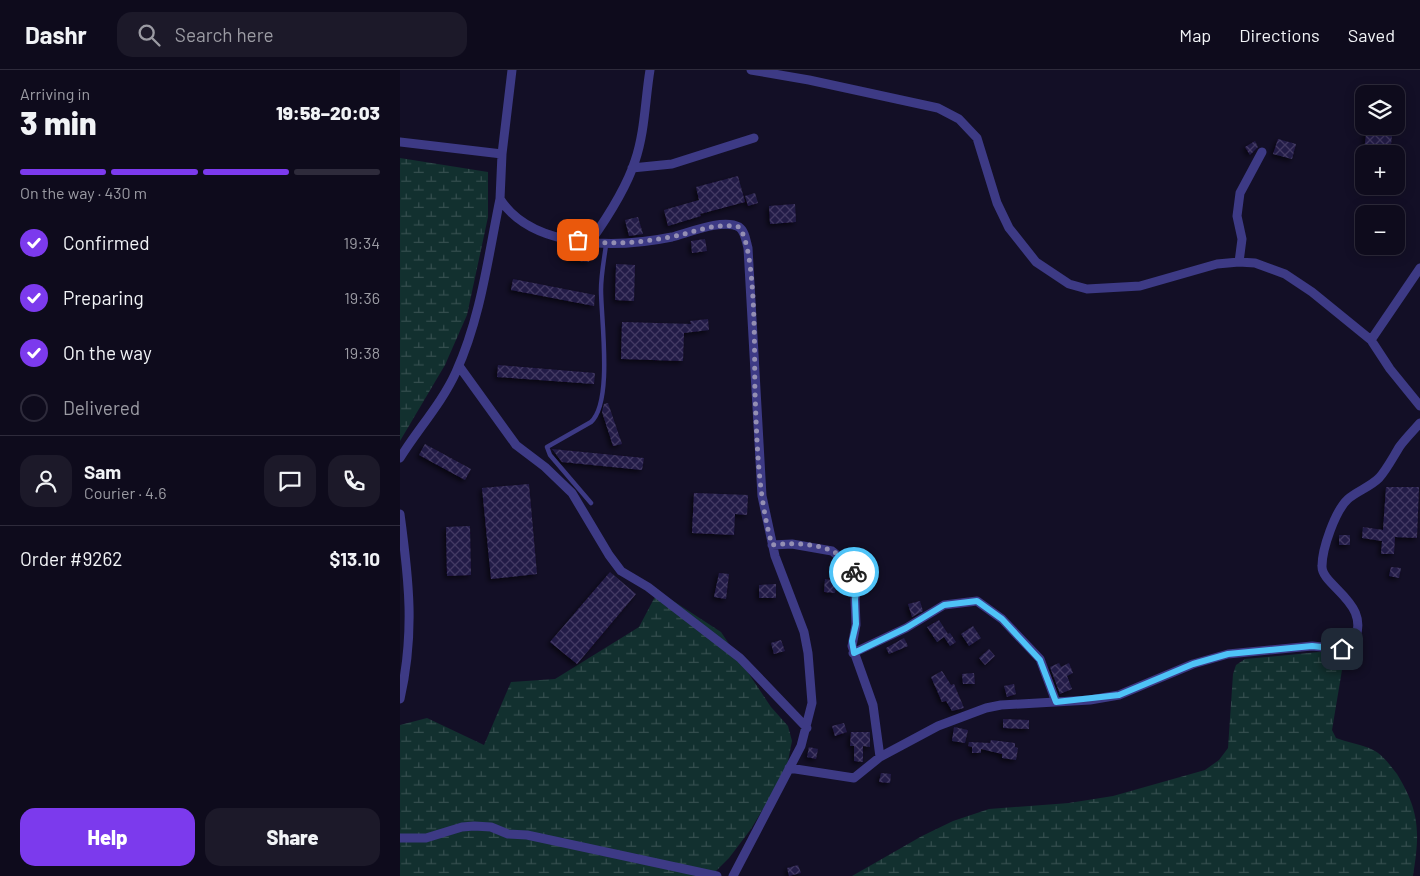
<!DOCTYPE html>
<html lang="en">
<head>
<meta charset="utf-8">
<style>
	:root { --surface:#0e0b1c; --page:#1c1929; --text:#f1f3f6; --muted:#9b9ba3; --line:#2e2b3b; --accent:#7c3aed }
	body { margin:0; font-family:Barlow,sans-serif; background:var(--page); color:var(--text); height:100vh; display:flex; flex-direction:column; font-size:19px; white-space:nowrap }
	* { box-sizing:border-box; margin:0 }
	p { font-size:16px; color:var(--muted) }
	.icon { flex:none; width:28px; height:28px; fill:none; stroke:currentColor; stroke-width:2; stroke-linecap:round; stroke-linejoin:round }
	.map { position:relative; flex:1; overflow:hidden }
	.details { display:flex; flex-direction:column; background:var(--surface); width:400px }
	.details>* { flex:none }
	.controls { position:absolute; left:955px; top:15px; display:grid; gap:10px }
	.controls a { display:grid; place-items:center; width:50px; height:50px; border-radius:10px; background:var(--surface); box-shadow:0 2px 12px #0003,0 0 0 1px var(--line); font-size:25px }
	.pin { position:absolute; display:grid; place-items:center; width:42px; height:42px; color:#fff; margin:-21px; border-radius:10px; box-shadow:0 2px 8px #0006 }
	.courier { position:absolute; display:grid; place-items:center; width:50px; height:50px; margin:-25px; border:4px solid #4fc3f7; border-radius:50%; background:#fff; color:#222; box-shadow:0 1px 6px #0007 }
	.headline em { font-style:normal; font-weight:800 }
	.headline div { display:flex; flex-direction:column-reverse }
	.headline { display:flex; align-items:center; justify-content:space-between; height:85px; padding:0 20px }
	h1 { font-size:32px; font-weight:800; line-height:38px }
	.bar { display:grid; grid-template-columns:repeat(4,1fr); gap:8px 5px; align-content:center; height:60px; padding:0 20px }
	.bar i { height:6px; border-radius:4px; background:var(--line) }
	.bar .on { background:var(--accent) }
	.bar p { grid-column:span 4 }
	.line { display:flex; align-items:center; gap:12px; padding:0 20px; border-top:1px solid var(--line) }
	.line div { flex:1 }
	.round { display:grid; place-items:center; flex:none; width:52px; height:52px; border-radius:15px; background:var(--page) }
	ol { padding:0 20px; list-style:none }
	li { display:flex; align-items:center; gap:15px; height:55px }
	li p { margin-inline-start:auto }
	li .icon { padding:5px; border-radius:50%; background:var(--accent); color:#fff; stroke-width:4 }
	li:last-child { color:var(--muted) }
	li i { width:28px; height:28px; border:2px solid var(--line); border-radius:50% }
	.button { display:flex; gap:10px; margin-top:auto; padding:10px 20px }
	.button a { flex:1; height:58px; border-radius:15px; background:var(--accent); color:#fff; font-size:20px; font-weight:800; line-height:58px; text-align:center }
	.button a+a { background:var(--page); color:var(--text) }
	header { display:flex; align-items:center; gap:30px; box-sizing:border-box; height:70px; padding:0 25px; background:var(--surface); border-bottom:1px solid var(--line) }
	header strong { font-size:24px }
	nav { display:flex; gap:28px; margin-inline-start:auto; font-size:18px }
	.search { width:350px; height:45px; background:var(--page); display:flex; align-items:center; gap:12px; box-sizing:border-box; padding:0 18px; border-radius:15px; color:var(--muted); font-size:19px }
	main { display:flex; flex:1; min-height:0 }
	.map>svg:first-child { display:block }
</style>
</head>
<body>
<header>
<strong>Dashr</strong>
<div class="search"><svg class="icon" aria-label="search" viewBox="0 0 24 24"><circle cx="10" cy="10" r="6"/><path d="M15 15l6 6"/></svg>Search here</div>
<nav><a>Map</a><a>Directions</a><a>Saved</a></nav>
</header>
<main>
<section class="details">
<div class="headline"><div><h1>3 min</h1><p>Arriving in</p></div><em>19:58–20:03</em></div>
<div class="bar"><i class="on"></i><i class="on"></i><i class="on"></i><i></i><p>On the way · 430 m</p></div>
<ol>
<li><svg class="icon" aria-label="check" viewBox="0 0 24 24"><path d="M5 12l5 5 9-10"/></svg>Confirmed<p>19:34</p></li>
<li><svg class="icon" aria-label="check" viewBox="0 0 24 24"><path d="M5 12l5 5 9-10"/></svg>Preparing<p>19:36</p></li>
<li><svg class="icon" aria-label="check" viewBox="0 0 24 24"><path d="M5 12l5 5 9-10"/></svg>On the way<p>19:38</p></li>
<li><i></i>Delivered</li>
</ol>
<div class="line" style="height:90px"><a class="round"><svg class="icon" aria-label="person" viewBox="0 0 24 24"><circle cx="12" cy="8" r="4"/><path d="M4 21q1-7 8-7t8 7"/></svg></a><div><b>Sam</b><p>Courier · 4.6</p></div><a class="round"><svg class="icon" aria-label="chat" viewBox="0 0 24 24"><path d="M4 5h16v11H9l-5 4z"/></svg></a><a class="round"><svg class="icon" aria-label="phone" viewBox="0 0 24 24"><path d="M5 4h4l2 5-3 2q2 4 5 5l2-3 5 2v4C11 20 4 13 5 4z"/></svg></a></div>
<div class="line" style="height:65px"><div>Order #9262</div><b>$13.10</b></div>
<div class="button"><a>Help</a><a>Share</a></div>
</section>
<div class="map">
<svg width="1020" height="806" viewBox="0 0 1020 806">
	<defs>
		<pattern id="wetland-marsh" width="20" height="14" patternUnits="userSpaceOnUse" patternTransform="scale(1.25)"><rect width="20" height="14" fill="#12302f"/><path d="M1 5h8M5 5V1M11 12h8M15 12V8" fill="none" stroke="#344d4e"/></pattern>
		<pattern id="building-cross-hatch" width="8" height="8" patternUnits="userSpaceOnUse" patternTransform="scale(1.25)"><rect width="8" height="8" fill="#241b47"/><path d="M0 0l8 8M0 8l8-8" fill="none" stroke="#433b63"/></pattern>
		<filter id="shadow"><feDropShadow dx="-2.5" dy="2.5" stdDeviation="2.5" flood-color="#0009"/></filter>
	</defs>
	<rect width="100%" height="100%" fill="#130f26"/>
	<path fill="url(#wetland-marsh)" d="M0,88L88,102V147L67,245L45,295L0,371Z
		M258,521L321,562L371,637L388,656L392,671L388,691L381,709L351,759L329,788L311,806H0V655L27,648L84,675L111,612L155,609L239,557Z
		M919,582C931,582 939,582 943,594L932,660L936,668C947,672 958,674 969,678C982,683 989,694 997,704C1020,742 1020,762 1013,806H452L522,766L553,751L589,739L669,733L713,726L805,700L819,690L828,678L833,604L836,595L845,589Z"/>
	<path fill="url(#building-cross-hatch)" filter="url(#shadow)" d="M967,56H993L990,84L964,81Z
		M878,69L896,74L892,89L873,84Z
		M855,71L858,77L850,85L845,77Z
		M338,106L345,132L300,144L301,146L268,156L264,140L299,130L296,117Z
		M355,123L358,133L348,136L345,126Z
		M395,134L396,152L370,154L369,136Z
		M238,147L243,164L229,166L225,150Z
		M305,169L307,181L292,183L291,171Z
		M171,179L190,182L189,192L169,190Z
		M216,194L235,195L234,231L215,230Z
		M113,209L195,225L194,236L111,220Z
		M308,249L309,260L284,263L283,291L221,289L222,252L291,254L290,251Z
		M98,295L195,303L194,314L97,307Z
		M208,333L222,374L213,376L202,342L204,334Z
		M25,374L71,399L65,410L19,385Z
		M152,379L244,388L242,400L162,392Z
		M129,414L137,504L91,509L82,418Z
		M986,417H1019L1017,468L995,467L994,484H981L982,471L962,468L963,457L983,460Z
		M294,423L348,425L347,445L335,444L334,465L292,463Z
		M70,456L71,505L47,506L46,457Z
		M939,465H950V475H939Z
		M991,497L1001,498L999,508L989,506Z
		M210,502L236,524L177,594L150,572Z
		M319,503L329,504L326,529L314,527Z
		M425,509L437,511L435,523L424,522Z
		M376,514V528H359V515Z
		M520,531L523,541L512,547L508,534Z
		M539,550L548,564L550,563L556,572L550,576L544,567L537,572L527,557Z
		M573,556L581,568L569,576L561,564Z
		M504,568L508,576L489,584L486,578Z
		M381,570L385,581L374,584L371,573Z
		M589,579L595,586L585,595L579,588Z
		M659,593L661,597L669,593L673,603L667,606L672,619L660,624L650,597Z
		M542,601L551,615L554,614L564,638L552,641L546,631L542,632L531,607Z
		M574,603L575,614H563L562,604Z
		M614,614L616,624L607,627L604,616Z
		M603,649L629,650V659L603,658Z
		M444,653L447,662L435,666L432,656Z
		M554,657L568,660L565,673L552,671Z
		M451,662H470V677L463,676V692L454,691V676H450Z
		M591,670L615,673V677L618,678L616,690L602,688V684L581,679V683H572V677L568,676L569,672L590,673Z
		M409,677L418,679L416,689L407,687Z
		M481,703L491,704L490,713L479,712Z
		M398,795L401,803L389,806L387,798Z"/>
	<g fill="none" stroke-linecap="round" stroke-linejoin="round">
		<path stroke="#3d3a85" stroke-width="4.5" d="M191,433L150,385L147,377L191,352C213,332 201,249 201,220C201,205 204,190 206,175"/>
		<path stroke="#3d3a85" stroke-width="9" d="M112,0L102,84L100,129C133,180 218,178 272,167C288,163 323,148 339,157C345,161 346,171 348,178L362,426L375,486L404,562L408,583L412,633L401,676L333,806
			M351,0L409,10L538,38L559,49L577,68L597,133L609,158L636,192L669,214L687,219L740,216L817,194L839,192L855,193L885,204L912,222L971,270L990,299L1020,336
			M0,72L102,84
			M232,98L272,94L354,68
			M190,172C207,148 226,119 235,91C245,62 245,30 250,0
			M839,192L842,169L837,146L840,123L862,82
			M971,270L1020,198
			M59,296L116,375L145,397L172,423L209,485L221,501L248,517L340,588L407,658
			M0,388C18,359 42,333 56,302C81,247 88,187 100,129
			M0,444C9,510 15,563 0,629
			M372,475L392,474L432,481L451,496L457,514L455,529L456,555L452,576L473,635L480,687
			M453,583L506,558L544,535L577,531L602,549L640,589L656,632
			M389,698L454,708L480,687L538,656L586,638L601,635L690,630L719,625L793,594L828,584L912,576L942,579L951,577C977,534 921,517 922,496C922,479 935,441 948,429C957,421 970,417 979,408C987,399 993,387 1000,376C1006,368 1013,361 1020,353
			M0,768H26L62,757L74,756L91,757L108,764L127,765L317,806"/>
	</g>
	<g fill="none" stroke-linecap="round" stroke-linejoin="round">
		<path stroke="#948fb3" stroke-width="5" stroke-dasharray="0 9" d="M178,170C209,175 239,173 270,167C294,163 314,152 339,157C357,180 354,289 355,323C357,373 358,426 372,475C399,472 441,473 454,502"/>
		<path stroke="#4fc3f7" stroke-width="6" d="M454,502L457,514L455,529L456,554L452,571L454,583L506,558L544,535L577,531L602,549L640,590L656,632L719,625L793,594L828,584L912,576L942,579"/>
	</g>
</svg>
<div class="controls">
<a><svg class="icon" aria-label="layers" viewBox="0 0 24 24"><path d="M12 4l9 5-9 5-9-5zM3 14l9 5 9-5"/></svg></a>
<a>+</a>
<a>−</a>
</div>
<div class="pin" style="left:178px;top:170px;background:#ea580c"><svg class="icon" aria-label="bag" viewBox="0 0 24 24"><path d="M5 8h14l-1 12H6zM9 8a3 3 0 0 1 6 0"/></svg></div>
<div class="pin" style="left:942px;top:579px;background:#1f2937"><svg class="icon" aria-label="home" viewBox="0 0 24 24"><path d="M3 11l9-7 9 7M6 9v11h12V9"/></svg></div>
<div class="courier" style="left:454px;top:502px"><svg class="icon" aria-label="bike" viewBox="0 0 24 24"><circle cx="6" cy="16" r="4"/><circle cx="18" cy="16" r="4"/><path d="M6 16l4-8h5l3 8M10 8l3 8H6M13 5h3"/></svg></div>
</div>
</main>
</body>
</html>
